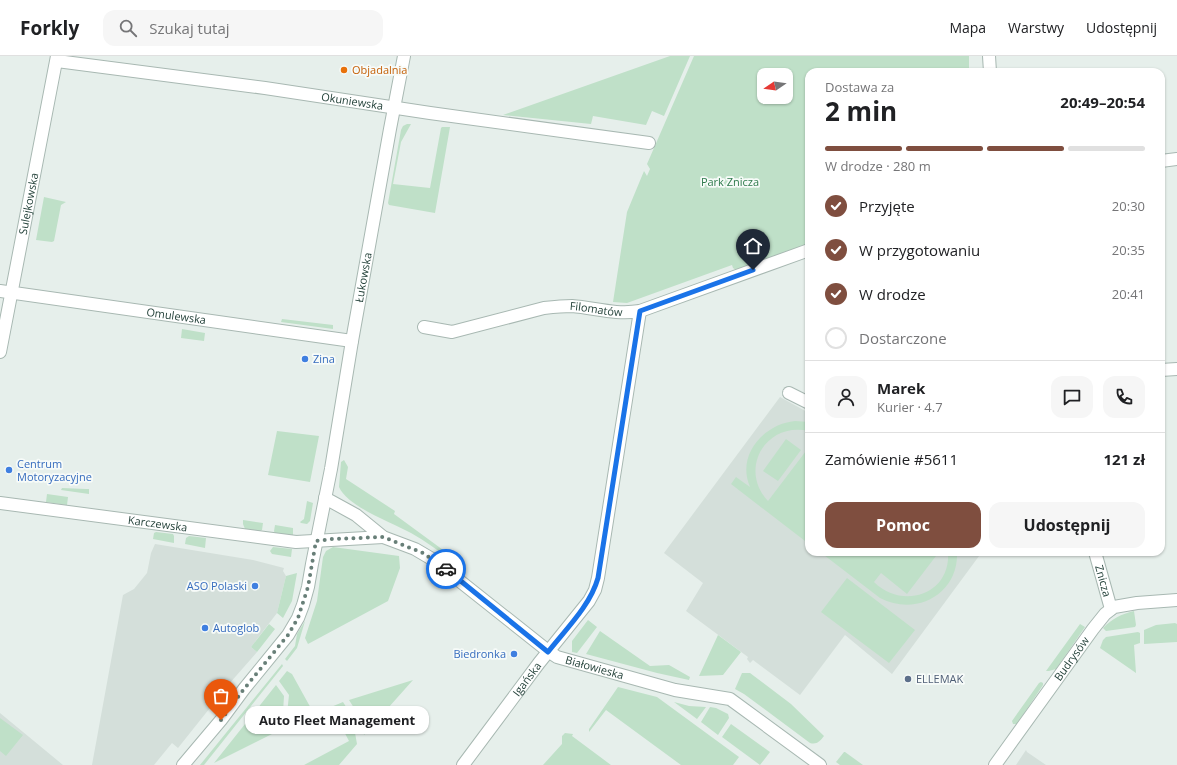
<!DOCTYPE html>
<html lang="pl">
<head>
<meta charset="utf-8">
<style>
	:root { --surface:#fff; --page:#f6f6f6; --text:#202124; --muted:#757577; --line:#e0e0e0; --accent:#7f4e3f }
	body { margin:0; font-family:"Open Sans",sans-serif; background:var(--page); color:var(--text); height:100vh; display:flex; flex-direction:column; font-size:15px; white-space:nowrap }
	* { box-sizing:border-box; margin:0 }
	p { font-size:13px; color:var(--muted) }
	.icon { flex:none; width:22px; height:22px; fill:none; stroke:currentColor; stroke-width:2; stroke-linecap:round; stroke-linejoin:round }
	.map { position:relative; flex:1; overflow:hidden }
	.sheet { position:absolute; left:805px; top:12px; width:360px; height:488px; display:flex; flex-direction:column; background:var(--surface); border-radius:12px; box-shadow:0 1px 3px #0004 }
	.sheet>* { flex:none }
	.needle { width:26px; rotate:257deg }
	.fabs { position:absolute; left:757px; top:12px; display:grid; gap:8px }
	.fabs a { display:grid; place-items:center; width:36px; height:36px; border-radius:8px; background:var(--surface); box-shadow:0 1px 3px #0004; font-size:20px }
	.pin { position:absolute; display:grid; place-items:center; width:34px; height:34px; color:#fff; margin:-41px -17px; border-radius:50% 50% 50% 0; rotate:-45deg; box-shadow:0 0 4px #0007 }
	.pin .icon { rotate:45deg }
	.courier { position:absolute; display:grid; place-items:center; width:40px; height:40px; margin:-20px; border:3px solid #1a73e8; border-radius:50%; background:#fff; color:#222; box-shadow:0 1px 5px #0007 }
	.bubble { position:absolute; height:28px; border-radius:12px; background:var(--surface); box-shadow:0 1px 3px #0004; font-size:13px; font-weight:700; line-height:28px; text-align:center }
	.headline em { font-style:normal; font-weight:700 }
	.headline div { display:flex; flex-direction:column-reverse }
	.headline { display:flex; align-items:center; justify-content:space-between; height:68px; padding:0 20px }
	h1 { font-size:26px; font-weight:700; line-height:30px }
	.bar { display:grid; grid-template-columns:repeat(4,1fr); gap:6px 4px; align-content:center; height:48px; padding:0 20px }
	.bar i { height:5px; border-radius:3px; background:var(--line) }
	.bar .current { background:var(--accent) }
	.bar p { grid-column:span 4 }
	.line { display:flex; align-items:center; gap:10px; padding:0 20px; border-top:1px solid var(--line) }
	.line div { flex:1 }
	.round { display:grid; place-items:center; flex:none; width:42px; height:42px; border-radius:12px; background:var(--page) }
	ol { padding:0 20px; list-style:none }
	li { display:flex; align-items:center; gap:12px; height:44px }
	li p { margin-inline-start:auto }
	li .icon { padding:4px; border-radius:50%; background:var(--accent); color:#fff; stroke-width:4 }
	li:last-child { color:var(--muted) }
	li i { width:22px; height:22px; border:2px solid var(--line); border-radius:50% }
	.primary-button { display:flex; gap:8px; margin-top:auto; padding:8px 20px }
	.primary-button a { flex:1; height:46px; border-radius:12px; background:var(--accent); color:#fff; font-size:16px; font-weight:700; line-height:46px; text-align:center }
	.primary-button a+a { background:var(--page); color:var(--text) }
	header { display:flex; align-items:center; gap:24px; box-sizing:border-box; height:56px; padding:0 20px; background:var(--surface); border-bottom:1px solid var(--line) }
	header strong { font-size:19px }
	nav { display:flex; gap:22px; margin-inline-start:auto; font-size:14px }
	.search { width:280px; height:36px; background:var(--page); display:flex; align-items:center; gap:10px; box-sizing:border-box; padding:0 14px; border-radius:12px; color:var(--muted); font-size:15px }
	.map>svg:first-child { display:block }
</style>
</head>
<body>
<header>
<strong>Forkly</strong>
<div class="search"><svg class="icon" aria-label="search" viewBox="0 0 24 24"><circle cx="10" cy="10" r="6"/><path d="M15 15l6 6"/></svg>Szukaj tutaj</div>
<nav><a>Mapa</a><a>Warstwy</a><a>Udostępnij</a></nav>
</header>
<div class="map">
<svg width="1177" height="709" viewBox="0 0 1177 709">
	<rect width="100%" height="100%" fill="#e6efeb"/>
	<path fill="#d4dfda" d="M780,341L809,357V496H982L892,618L845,579L800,639L753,604L750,607L747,603L748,601L686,555L703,527L664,497Z
		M155,488L253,504L284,512L283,515L286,520L277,557L251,591L257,596L229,628L178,692L172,687L154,709H92L123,539L134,533L147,517L151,497Z
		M0,657L63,709H0Z
		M1026,694L1027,696L1046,709H1016Z"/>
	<path fill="#bfe0c8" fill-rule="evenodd" d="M670,0H690L664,60L652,55L646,69L593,60L591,68L503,59Z
		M694,0H969V16H809V191L739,216L733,212L732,209L627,247L613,246L627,156L644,115L647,120L650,113L647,108ZM764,19H786V41H764Z
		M407,68H411L401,86L393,128L430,132L441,72L442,71H450L435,157L389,149L388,147L401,74L403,70Z
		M44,141L66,146L61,149L54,185L52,186L36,184Z
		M282,263L333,269V273L281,266Z
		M182,273L205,277L204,285L181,282Z
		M795,365L809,366V375C766,365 738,413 768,445L809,391V488L731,428L736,421L750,431C736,399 764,368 795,365Z
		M277,375L319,380L310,426L268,419Z
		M786,383L801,394L778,425L763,415Z
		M344,404L348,411L346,423L395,455L394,458L454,502L452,505C439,495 425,485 411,477C391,466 348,451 339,431L341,406Z
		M62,432L86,433H89V438L61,434Z
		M47,438L68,441L67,449L46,446Z
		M307,445L313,447L310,465L307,468L301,467L300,466L304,463Z
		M243,464L263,467L262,474L260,475L245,473L243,468Z
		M275,469L293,472V479L275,478L274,475Z
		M156,476L173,478L174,480V487L153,483L154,477Z
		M189,480L206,482L205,492L185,488L186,482Z
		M273,491L292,493L291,501L272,498L270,495Z
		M333,491L399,500L400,512L388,545L308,588L305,582L317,545L323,501L326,495Z
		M820,496H939L907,538L881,517L874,526C902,554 951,539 948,496H957C959,538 916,561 880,542Z
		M297,517L292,545L283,562L277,557L286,520Z
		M847,522L915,574L889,607L821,556Z
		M1134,555L1136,569L1135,571L1106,575L1103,572C1112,563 1121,558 1134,555Z
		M588,564L597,571L577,597L572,596V585Z
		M305,565L297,592L287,605L285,603L295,590L297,578Z
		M1175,567L1177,568V586L1144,588V574L1156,569Z
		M269,568L275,573L257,596L251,591Z
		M1080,568L1085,571L1056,613L1049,615H1046Z
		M600,575L650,610L669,609L690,621L689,624L657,617L586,598Z
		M1138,576L1140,577V587L1134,589L1136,617L1100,592L1103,584L1106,581Z
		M718,579L741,596L723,619L699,620Z
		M282,608L283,610L204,709H200Z
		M287,615L292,618L313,656L288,669L286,667L289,639L279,625Z
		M742,617H750L791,648L824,680C820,685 817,689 810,687L744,638L735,633Z
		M413,624L364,679L361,663L349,644Z
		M1041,626L1043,627V629L1017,668H1013L1012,665L1039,627Z
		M276,629L284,640L282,673L214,707Z
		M618,631L657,641L739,701L733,709H681L606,654L589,676V673Z
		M343,646L352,660L357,688L339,709H304L349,685L331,651Z
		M674,646L689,650L706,651L697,663Z
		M710,651L716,652L728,658L729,662L718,679L701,666Z
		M0,662L23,679L6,700L0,695Z
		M731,668L770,696L760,709L722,681Z
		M565,677L573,678L572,680L611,709H543L562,688V680Z
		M844,696H845L863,709H840L836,706Z"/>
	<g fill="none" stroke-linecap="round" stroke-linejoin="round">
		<g stroke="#a8b8b2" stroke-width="14">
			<g id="minor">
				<path d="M989,0L990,16"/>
				<path id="s1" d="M57,5L265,32L430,57L649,87"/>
				<path d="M1161,105L1177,103"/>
				<path id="s2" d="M0,235L352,285"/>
				<path id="s3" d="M424,271L452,276L544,252C553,251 562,250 572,250C596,252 615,259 640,255L809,194"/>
				<path id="s4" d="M0,296L57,0"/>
				<path d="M1161,314L1177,313"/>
				<path d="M789,337L809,347"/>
				<path id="s5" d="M325,442L356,459L383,481L415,493L432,503L548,595L557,601L675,634L730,643L820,709"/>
				<path id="s6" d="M0,447L296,486L383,481"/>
				<path id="s7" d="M1095,496L1111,553"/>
				<path id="s8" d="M183,709L221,664L244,633L288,579L298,562L303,549L308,531L312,508L331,413L352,285L390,73L404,0"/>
				<path id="s9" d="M463,709L539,607L589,545L595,534L598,522L640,255"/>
				<path id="s10" d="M995,709L1093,573L1105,558L1114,551L1137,547L1177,544"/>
			</g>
		</g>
		<use href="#minor" stroke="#fff" stroke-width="12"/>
	</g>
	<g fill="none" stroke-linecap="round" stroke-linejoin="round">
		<path stroke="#687f78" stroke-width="4" stroke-dasharray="0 7.2" d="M221,664L244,633L288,579L298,562L308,531L316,485L332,483L383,481L423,497L446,513"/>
		<path stroke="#1a73e8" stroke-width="5" d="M446,513L548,596C566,573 590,550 598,522L640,255L753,214"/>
	</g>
	<circle fill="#e8710a" stroke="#f7fbf9" stroke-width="1.5" cx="344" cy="14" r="4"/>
	<g fill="#3f7fe0" stroke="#f7fbf9" stroke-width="1.5">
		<circle cx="305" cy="303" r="4"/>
		<circle cx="9" cy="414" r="4"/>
		<circle cx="255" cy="530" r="4"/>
		<circle cx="205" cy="572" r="4"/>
		<circle cx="514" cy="598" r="4"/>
	</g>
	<circle fill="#5c6f8a" stroke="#f7fbf9" stroke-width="1.5" cx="908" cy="623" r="4"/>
	<g text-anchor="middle" stroke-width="3.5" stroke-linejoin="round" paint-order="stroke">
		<g font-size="11" fill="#c56008" stroke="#f7fbf9" text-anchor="start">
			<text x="352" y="18">Objadalnia</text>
		</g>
		<g font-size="11" fill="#24423a" stroke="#f7fbf9">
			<text dy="4" stroke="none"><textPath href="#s1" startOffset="298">Okuniewska</textPath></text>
			<text dy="4" stroke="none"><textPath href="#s4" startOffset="151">Sulejkowska</textPath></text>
			<text dy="4" stroke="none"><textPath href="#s8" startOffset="534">Łukowska</textPath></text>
			<text dy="4" stroke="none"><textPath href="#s3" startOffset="176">Filomatów</textPath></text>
			<text dy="4" stroke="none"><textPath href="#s2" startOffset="178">Omulewska</textPath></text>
			<text dy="4" stroke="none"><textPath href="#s6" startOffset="159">Karczewska</textPath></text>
			<text dy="4" stroke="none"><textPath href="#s7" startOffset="30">Znicza</textPath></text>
			<text dy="4" stroke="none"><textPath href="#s10" startOffset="131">Budrysów</textPath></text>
			<text dy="4" stroke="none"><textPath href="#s5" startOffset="322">Białowieska</textPath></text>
			<text dy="4" stroke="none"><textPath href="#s9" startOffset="107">Igańska</textPath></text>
		</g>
		<g font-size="11" fill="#2d7a4b" stroke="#f7fbf9">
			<text x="730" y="130">Park Znicza</text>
		</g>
		<g font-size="11" fill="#366cbe" stroke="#f7fbf9" text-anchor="start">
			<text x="313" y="307">Zina</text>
			<text x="17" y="412">Centrum<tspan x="17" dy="13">Motoryzacyjne</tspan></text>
			<text x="247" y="534" text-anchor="end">ASO Polaski</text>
			<text x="213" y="576">Autoglob</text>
			<text x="506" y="602" text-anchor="end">Biedronka</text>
		</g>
		<g font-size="11" fill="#4e5e75" stroke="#f7fbf9" text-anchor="start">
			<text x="916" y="627">ELLEMAK</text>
		</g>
	</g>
</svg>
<div class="fabs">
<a><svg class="needle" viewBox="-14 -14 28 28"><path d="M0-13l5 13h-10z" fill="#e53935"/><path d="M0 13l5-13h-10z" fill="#757577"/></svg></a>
</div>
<div class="pin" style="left:221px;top:664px;background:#ea580c"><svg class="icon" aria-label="bag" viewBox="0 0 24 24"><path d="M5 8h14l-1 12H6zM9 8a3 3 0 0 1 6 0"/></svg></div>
<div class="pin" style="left:753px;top:214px;background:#1f2937"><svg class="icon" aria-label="home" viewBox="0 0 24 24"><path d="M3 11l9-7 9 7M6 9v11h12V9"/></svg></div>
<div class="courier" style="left:446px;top:513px"><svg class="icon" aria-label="car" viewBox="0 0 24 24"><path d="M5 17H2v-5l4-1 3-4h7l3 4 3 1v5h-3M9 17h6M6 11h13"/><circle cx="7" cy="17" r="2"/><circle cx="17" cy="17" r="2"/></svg></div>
<div class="bubble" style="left:245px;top:650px;width:184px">Auto Fleet Management</div>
<section class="sheet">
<div class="headline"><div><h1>2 min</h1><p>Dostawa za</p></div><em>20:49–20:54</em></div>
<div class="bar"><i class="current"></i><i class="current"></i><i class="current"></i><i></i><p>W drodze · 280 m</p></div>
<ol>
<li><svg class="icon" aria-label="check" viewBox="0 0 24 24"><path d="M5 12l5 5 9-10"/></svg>Przyjęte<p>20:30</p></li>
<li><svg class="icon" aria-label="check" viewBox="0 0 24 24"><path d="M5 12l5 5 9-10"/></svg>W przygotowaniu<p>20:35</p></li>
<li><svg class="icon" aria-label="check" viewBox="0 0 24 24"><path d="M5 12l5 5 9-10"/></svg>W drodze<p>20:41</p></li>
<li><i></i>Dostarczone</li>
</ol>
<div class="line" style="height:72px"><a class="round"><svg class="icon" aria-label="person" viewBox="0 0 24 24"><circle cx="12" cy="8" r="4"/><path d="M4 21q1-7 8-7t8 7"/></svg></a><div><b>Marek</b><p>Kurier · 4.7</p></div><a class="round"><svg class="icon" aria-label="chat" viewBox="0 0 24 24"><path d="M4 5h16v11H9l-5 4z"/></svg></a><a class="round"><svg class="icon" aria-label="phone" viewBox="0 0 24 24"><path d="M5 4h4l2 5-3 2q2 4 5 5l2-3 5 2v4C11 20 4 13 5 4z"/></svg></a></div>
<div class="line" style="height:52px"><div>Zamówienie #5611</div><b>121 zł</b></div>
<div class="primary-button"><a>Pomoc</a><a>Udostępnij</a></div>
</section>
</div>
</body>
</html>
